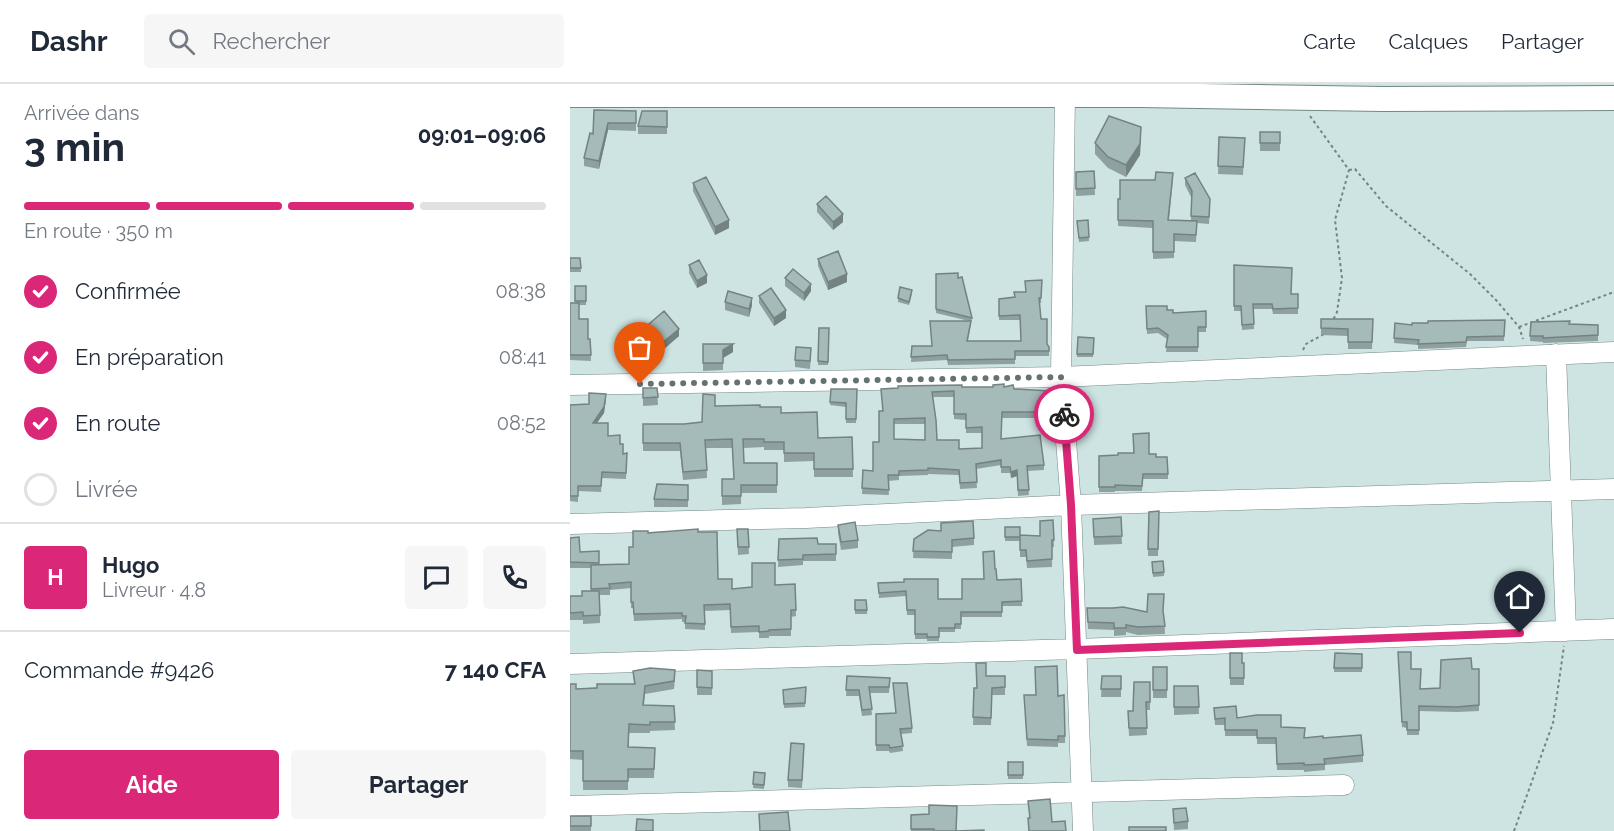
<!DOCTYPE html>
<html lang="fr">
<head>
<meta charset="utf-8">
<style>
	:root { --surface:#fff; --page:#f6f6f7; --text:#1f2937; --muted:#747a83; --line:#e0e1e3; --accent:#db2777 }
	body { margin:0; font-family:Raleway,sans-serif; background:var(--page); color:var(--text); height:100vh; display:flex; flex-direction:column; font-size:22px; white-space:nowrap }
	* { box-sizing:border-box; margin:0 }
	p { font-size:20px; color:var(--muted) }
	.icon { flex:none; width:33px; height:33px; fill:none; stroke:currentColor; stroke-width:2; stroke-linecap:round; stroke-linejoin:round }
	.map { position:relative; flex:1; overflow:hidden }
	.side { display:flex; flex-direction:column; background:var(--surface); width:570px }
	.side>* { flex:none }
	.pin { position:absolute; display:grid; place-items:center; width:51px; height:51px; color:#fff; margin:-62px -26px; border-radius:50% 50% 50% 0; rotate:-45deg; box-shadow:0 0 6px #0007 }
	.pin .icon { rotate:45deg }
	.courier { position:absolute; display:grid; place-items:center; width:60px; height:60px; margin:-30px; border:4px solid #db2777; border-radius:50%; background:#fff; color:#222; box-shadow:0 2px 8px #0007 }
	.head em { font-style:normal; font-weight:700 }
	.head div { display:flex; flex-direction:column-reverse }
	.head { display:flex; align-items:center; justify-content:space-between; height:102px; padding:0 24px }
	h1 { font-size:39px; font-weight:700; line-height:45px }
	.bar { display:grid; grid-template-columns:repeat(4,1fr); gap:9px 6px; align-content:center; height:72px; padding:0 24px }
	.bar i { height:8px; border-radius:4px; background:var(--line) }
	.bar .active { background:var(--accent) }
	.bar p { grid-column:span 4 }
	.line { display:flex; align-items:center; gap:15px; padding:0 24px; border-top:2px solid var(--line) }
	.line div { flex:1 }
	.round { display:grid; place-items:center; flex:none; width:63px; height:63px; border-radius:6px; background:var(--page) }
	ol { padding:0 24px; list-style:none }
	li { display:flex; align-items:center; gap:18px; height:66px }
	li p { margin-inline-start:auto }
	li .icon { padding:6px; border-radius:50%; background:var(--accent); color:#fff; stroke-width:4 }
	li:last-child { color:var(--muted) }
	li i { width:33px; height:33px; border:3px solid var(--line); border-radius:50% }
	.button { display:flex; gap:12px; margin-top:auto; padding:12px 24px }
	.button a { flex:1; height:69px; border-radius:6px; background:var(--accent); color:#fff; font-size:24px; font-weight:700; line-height:69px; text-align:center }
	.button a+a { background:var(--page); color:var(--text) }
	header { display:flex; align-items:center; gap:36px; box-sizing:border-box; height:84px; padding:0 30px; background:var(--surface); border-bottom:2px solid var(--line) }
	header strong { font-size:28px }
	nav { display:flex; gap:33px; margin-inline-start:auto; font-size:21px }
	.search { width:420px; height:54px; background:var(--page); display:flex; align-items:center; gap:15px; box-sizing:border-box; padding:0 21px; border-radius:6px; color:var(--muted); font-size:22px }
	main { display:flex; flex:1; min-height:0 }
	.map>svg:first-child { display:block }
</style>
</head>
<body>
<header>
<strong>Dashr</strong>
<div class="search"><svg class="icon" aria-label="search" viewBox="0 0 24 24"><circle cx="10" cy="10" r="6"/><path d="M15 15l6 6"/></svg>Rechercher</div>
<nav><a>Carte</a><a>Calques</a><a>Partager</a></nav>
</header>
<main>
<section class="side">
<div class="head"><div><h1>3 min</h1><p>Arrivée dans</p></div><em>09:01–09:06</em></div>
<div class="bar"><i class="active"></i><i class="active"></i><i class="active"></i><i></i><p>En route · 350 m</p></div>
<ol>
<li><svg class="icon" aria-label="check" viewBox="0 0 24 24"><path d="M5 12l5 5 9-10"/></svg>Confirmée<p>08:38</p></li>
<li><svg class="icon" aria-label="check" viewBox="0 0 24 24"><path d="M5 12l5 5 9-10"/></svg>En préparation<p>08:41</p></li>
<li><svg class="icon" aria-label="check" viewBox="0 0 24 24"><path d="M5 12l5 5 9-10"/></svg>En route<p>08:52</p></li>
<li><i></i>Livrée</li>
</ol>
<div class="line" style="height:108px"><b class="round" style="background:var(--accent);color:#fff">H</b><div><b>Hugo</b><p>Livreur · 4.8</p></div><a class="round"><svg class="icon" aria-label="chat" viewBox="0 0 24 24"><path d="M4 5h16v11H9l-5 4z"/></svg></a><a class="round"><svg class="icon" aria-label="phone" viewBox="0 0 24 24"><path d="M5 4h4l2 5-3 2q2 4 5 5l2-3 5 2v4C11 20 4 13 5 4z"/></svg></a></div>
<div class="line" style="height:78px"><div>Commande #9426</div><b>7 140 CFA</b></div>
<div class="button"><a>Aide</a><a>Partager</a></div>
</section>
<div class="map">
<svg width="1044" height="747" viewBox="0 0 1044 747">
	<rect width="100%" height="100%" fill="#cde4e2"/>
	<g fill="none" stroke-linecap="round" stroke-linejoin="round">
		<g stroke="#738987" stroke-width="21">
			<path id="minor" d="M495,12L491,293L501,421L513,747
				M986,270L996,547
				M0,301L491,293L1044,268
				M0,440L236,434L501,421L1044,405
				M0,580L507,565L1044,545
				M0,722L774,701"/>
		</g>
		<g stroke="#738987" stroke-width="26">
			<path id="major" d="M0,11H570L812,15L1044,14"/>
		</g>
		<path stroke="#758482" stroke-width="2" stroke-dasharray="3 3" stroke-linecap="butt" d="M740,32L779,86L765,136L772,194L767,228L762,238
			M779,86L785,85L816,122L900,190L926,216L949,243L953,255
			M949,243L1044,208
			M733,266L736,260L754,250
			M944,747L983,639L994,562"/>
		<use href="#minor" stroke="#fff" stroke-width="20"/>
		<use href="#major" stroke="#fff" stroke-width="24"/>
	</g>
	<path fill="#8ea1a0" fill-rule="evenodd" d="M24,26L66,27V47L38,46L29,85L14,82V74L23,50Z
		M97,27V50H68V42Z
		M690,48H710V67H690Z
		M649,53L675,54L673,91L648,90Z
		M571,55L570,71L556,93L538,84L525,70V59Z
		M524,87L525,111L506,112V88Z
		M615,94L640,115L639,140L627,139L626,158L604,157V174L583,175V144L548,142V115H550L585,96L603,95L599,136L621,137V113L615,101Z
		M123,99L159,144L145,151L123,107Z
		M247,120L273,138L263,146L247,128Z
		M518,136L519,157L509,158L507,137Z
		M0,174H10L11,188H0Z
		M248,175L277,198L258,206L248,182Z
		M119,181L137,199L127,204L119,189Z
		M664,181L721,210H728V230H703L702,225H683L684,245L672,246L671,227H664Z
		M366,190L388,194L402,234L398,257H451L450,236H429V215L445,213L456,208L472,196L471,219H469L471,235L477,260L479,263V272H445V280L378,281L377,276L341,278L342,262H362L399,237L366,229Z
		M215,194L241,207L234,217L215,202Z
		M5,202H16V221H9V235L18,255H20L21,277L0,276V219H5Z
		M342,210L339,221L328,218V214Z
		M189,212L216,234L204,242L189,219Z
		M155,218L182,221L179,233L155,226Z
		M576,222L597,226L603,229L636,227V248H628V268H596L597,255L588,249L577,250Z
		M751,235H803L802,265H778V252L751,251Z
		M935,236L934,257H897L896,263L848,265V261L824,259L825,239L842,241Z
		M961,238L1028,241V257L973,259V258L960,257Z
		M249,244H259L258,281H248Z
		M72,246L109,252L87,271L72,253Z
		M508,253L524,254L523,273H507Z
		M133,260L163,268L153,274V286L133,287Z
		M241,272L240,285L225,283V276Z
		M434,303L444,305L482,328V334H432L431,355L474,381V386L457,387L459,411L448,412L447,392L441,394L440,389H431V381L406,385L407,404L390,405L389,391L358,390V391L329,392V396L318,397L319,411L292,410L293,386L303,387L309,358L313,327L311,305ZM363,313H384V335L396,336V349H412V364L389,365L367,356ZM324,340H355V356L324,355Z
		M73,304H87L88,321L73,322Z
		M261,305H287L286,339H276V323L260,321Z
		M36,315L34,329L27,339L38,352L50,360L53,370L57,369L56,395L32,394L31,408L8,407V418L0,417V321L19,320Z
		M145,322L190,323L211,329L248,354L282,353L283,393H244V377L214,378V366H194V363L174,364V379H207V409H171V420L152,421V395H164L162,364H136L137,394L113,396L110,367H73V340H114L132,338Z
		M579,370L586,373L598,390V395H573L572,407H545V408H529V372Z
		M118,401V423H84V415Z
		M589,427L588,472H578L579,428Z
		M551,433L552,460L524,461L523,435Z
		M483,436L484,463H482V483L457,484L456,473H450V451L470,452Z
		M268,441L288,456V464L271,466L268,449Z
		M435,443H450V457H435Z
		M167,445H178L179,470L168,471Z
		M128,448L148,495L162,505L225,500L226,532L221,533V552H199V554H189V548L161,549L160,526L135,527V546L115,545V538H112V535L64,537L63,524H61V504L40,506V511H30V539L13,540V536H0V512H12L21,507V484H0V454L10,468L29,467V481L59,480L63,463L78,449Z
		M404,454V461L382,463V475L343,474L344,455Z
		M209,455L248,460H266V477H233V481L208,483Z
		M582,478L594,488V492L583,493Z
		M425,485L427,496L451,495L452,522H432V533H391V545H385V548H369V557H357V555H345V531H337L336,512L309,514L308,499L368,515H392Z
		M285,516L297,526V530H285Z
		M517,524L594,529L595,550L568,551L556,548V551L544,552V546L518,545Z
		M828,568L841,585L851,605L870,604L902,585H909V627L887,628L849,627V651H837V644L832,643Z
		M660,569L672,579H674V601H660Z
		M765,569L792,570V588H764Z
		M583,583H597V614H583Z
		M127,586L142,587V611H127Z
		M63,587L105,595L104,605L75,610L74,621L104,622L105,646L80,647V649H59V663L85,664L84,694H58V706H13V676L0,675V600L6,605L64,600Z
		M277,592L320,594L319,609H300L302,631L292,632L289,612H276Z
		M416,592H435V611H422L421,641H403L404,604H406Z
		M532,592H551V613H531Z
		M580,598V626H576L577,651L559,652L558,627H563Z
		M323,599L342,644V649L331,650L333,667L320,669L319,667H306V630L326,629Z
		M604,602H628L629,630L604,631Z
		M236,603L235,623L214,624L213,606Z
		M454,611L488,612L495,652V659H488V663L457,662Z
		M644,624L667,634L711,643L735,654H753L793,671V678L755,681V686L734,688V686H707L706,660H687V652H655V641H645Z
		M234,667L232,704L218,703V696Z
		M438,678H453V695H438Z
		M184,688L195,689L194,705L183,704Z
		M603,725L618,737V745L604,746Z
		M341,731L386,747H414H341Z
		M0,732H21V747H0Z"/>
	<path fill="#748382" d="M38,39V46L29,85V77Z
		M571,43L570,71L556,93V81Z
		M273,130V138L263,146V138Z
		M159,136V144L145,151V143Z
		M277,190V198L258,206V198Z
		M137,191V199L127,204V197Z
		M241,200V207L234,217V209Z
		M182,214V221L179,233V225Z
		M216,226V234L204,242V234Z
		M109,245V252L87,271V263Z
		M163,260V268L153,274V266Z
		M36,310V315L34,329L23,344V339Z
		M447,386V392L441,394V388Z"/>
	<path fill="#a5bbba" stroke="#748382" stroke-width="1.5" fill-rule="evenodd" d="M24,26L66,27V39H38L29,77L14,74L20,49L23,50Z
		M72,27H97V43L68,42Z
		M539,32L571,43L570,60L556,81L538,73L525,59Z
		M690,48H710V59H690Z
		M649,53L675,54L673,83L648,82Z
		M524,87L525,104L506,105V88Z
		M586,88L603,89L598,136L627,137L626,151L604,150V168H583V137L548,136V115H550V96H585Z
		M625,89L640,115L639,133L621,132L622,107L615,94Z
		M136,93L159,136L145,143L123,99Z
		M256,112L273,130L263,138L247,120Z
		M518,136L519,153L509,154L507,137Z
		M268,167L277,190L258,198L248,175Z
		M0,174H10L11,184H0Z
		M129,176L137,191L127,197L119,181Z
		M664,181L722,184L721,210H728V224L703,225L702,220H683L684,240L672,241L671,222H664Z
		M223,185L241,200L234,209L215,194Z
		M388,189V194L392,193L402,234L366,225V190Z
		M472,196L471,214H469L471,235H477V260L479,263V267H445V275L378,276L377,271L341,273L342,262H362L360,237H401L397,257H451L450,231L429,232V215L445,213L444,208H456L455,197Z
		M5,202H16V217H5Z
		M330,203L342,206L339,218L328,214Z
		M201,204L216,226L204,234L189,212Z
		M158,207L182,214L179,225L155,218Z
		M0,219H9V235H18V255H20L21,271H0Z
		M576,222H597V226H603V229L636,227V243H628V263H596L598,251L588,244L577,245Z
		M94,227L109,245L87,263L72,246Z
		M751,235H803L802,258H778V245L751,244Z
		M935,236L934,252L897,253L896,258L848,260L849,256L824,254L825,239L842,241V239H858V237Z
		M1000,237L999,240L1028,241V251L973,254V252H960L961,238Z
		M249,244H259L258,278L248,277Z
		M508,253L524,254L523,270H507Z
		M133,260H163L153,266V279H133Z
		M226,263L241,264L240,277L225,276Z
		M434,300V303L443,301L444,305L480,307L482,328H432L431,355L470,351L474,381L457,382L459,406H448L447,386L441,388L440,383H431V376L406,380L407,398L390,399L389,386L358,384V386L329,387V391H318L319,406L292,404L293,386L303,387V358H309V327H313L311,305L328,304V302L392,301V303H423V301ZM384,307V330H396V344L412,343V364L389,365V356H367L366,336L362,308ZM355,334V356L324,355V335Z
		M73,304H87L88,313L73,314Z
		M261,305H287L286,335H276V319L260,318Z
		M19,309L36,310L34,323L23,339H38V352L50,351V360H53V370L57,369L56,389L32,388L31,402H8V412H0V321L19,320Z
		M133,310L145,311V322L190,321V323H211V329L247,328L248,354L282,353L283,385H244V369H214V358H194V355H173L174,379H207V401H171V412H152V395H164L162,355L135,356L137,386L113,388L110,359H73V340H114L132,338Z
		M579,349V370H586V373H597L598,390H573L572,402L545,401V403H529V372L548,371V369H564L563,350Z
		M87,400L118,401V416L84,415Z
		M589,427L588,465H578L579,428Z
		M551,433L552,452L524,453L523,435Z
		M483,436L484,456H482V475L457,477L456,466H450V451L470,452V437Z
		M403,437L404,454L382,456V468L343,467L344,455L358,446L371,447V439Z
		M285,438L288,456L271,458L268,441Z
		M435,443H450V453H435Z
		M128,445V448H147L148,495H162V505L182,503V479H205V501L225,500L226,526H221V545L199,546V547L189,548V542L161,543L160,520L134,521L135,540L115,539L116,532H112V529L64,530L63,518H61V498L39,500L40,504L21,505V481L59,480V463H63V447H78V449Z
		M167,445H178L179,463H168Z
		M9,453L10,468L29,467V479L0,478V454Z
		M247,454L248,460H266V470L233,471V475L208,476L209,455Z
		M424,467L425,485H426L427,496L451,495L452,517L432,518V528H391V540H385V544H369V553H357V550H345V526H337L336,507L309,509L308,499L334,498V495H368V515H392V495H414L413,468Z
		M593,477L594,488L583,489L582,478Z
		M12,507H29L30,531L13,532V528L0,529V512H12Z
		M578,510H594L593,527L595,542L568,543L556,541V544H544V539L518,538L517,524H543L553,523L577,528Z
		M285,516H296L297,526H285Z
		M828,568H841V585H851L850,605L870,604L871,576L901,574L902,585H909V621L887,623L849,622V646H837V638H832Z
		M660,569H672V579H674V594H660Z
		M765,569L792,570V584H764Z
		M406,579H416V592H435V603L422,604L421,634L403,633L404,604H407Z
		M487,582L488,612L494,611L495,652H488V656L457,655L454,611H466L465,583Z
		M583,583H597V606H583Z
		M80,584L105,586L104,597L75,602L73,621L104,622L105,638H80V641L59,640L58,663L85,664L84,685H58V697H13V667H0V600H6V605L27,604V600H65L63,587Z
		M127,586L142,587V604L127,603Z
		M277,592L320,594L319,603H299L302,625L292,626L289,606H276Z
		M532,592H551V605H531Z
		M564,598H580V618H576L577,644H559L558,627H563Z
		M323,599H337L342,644L330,645L333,662L320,664L319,661H306V630L326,629Z
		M604,602H628L629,623H604Z
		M236,603L235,619L214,620L213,606Z
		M666,622L667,634L687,631H711V643L735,644L734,654L753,652V654L791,651L793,671L754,675L755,680L734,681V679L707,680L706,654H687V646H655V634L645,635L644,624Z
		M221,659L234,660L232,696H218Z
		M438,678H453V691H438Z
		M184,688L195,689L194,701L183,700Z
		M480,715L482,738L495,737L496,747H459L458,734H460L458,717Z
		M359,721L387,722L386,747L414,746V747H364V745H341V731L359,730Z
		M616,724L618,737L604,739L603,725Z
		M218,728L220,747H190L189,730Z
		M0,732H21V742H0Z
		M67,735L83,736V747H66Z
		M559,743H596V747H559Z"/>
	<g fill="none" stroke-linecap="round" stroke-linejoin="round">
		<path stroke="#647270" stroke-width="6" stroke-dasharray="0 10.8" d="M70,300L491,293L494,330"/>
		<path stroke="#db2777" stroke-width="8" d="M494,330L501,421L507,566L950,549"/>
	</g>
</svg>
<div class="pin" style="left:70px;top:300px;background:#ea580c"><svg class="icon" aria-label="bag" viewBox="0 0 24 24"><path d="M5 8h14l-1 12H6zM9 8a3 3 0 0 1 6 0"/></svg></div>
<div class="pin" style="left:950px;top:549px;background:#1f2937"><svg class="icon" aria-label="home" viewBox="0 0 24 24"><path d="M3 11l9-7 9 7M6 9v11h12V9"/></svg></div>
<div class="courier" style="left:494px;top:330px"><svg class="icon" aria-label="bike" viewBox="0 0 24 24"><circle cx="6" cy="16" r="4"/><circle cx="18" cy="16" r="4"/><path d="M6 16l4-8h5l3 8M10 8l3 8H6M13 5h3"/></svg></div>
</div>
</main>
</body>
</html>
